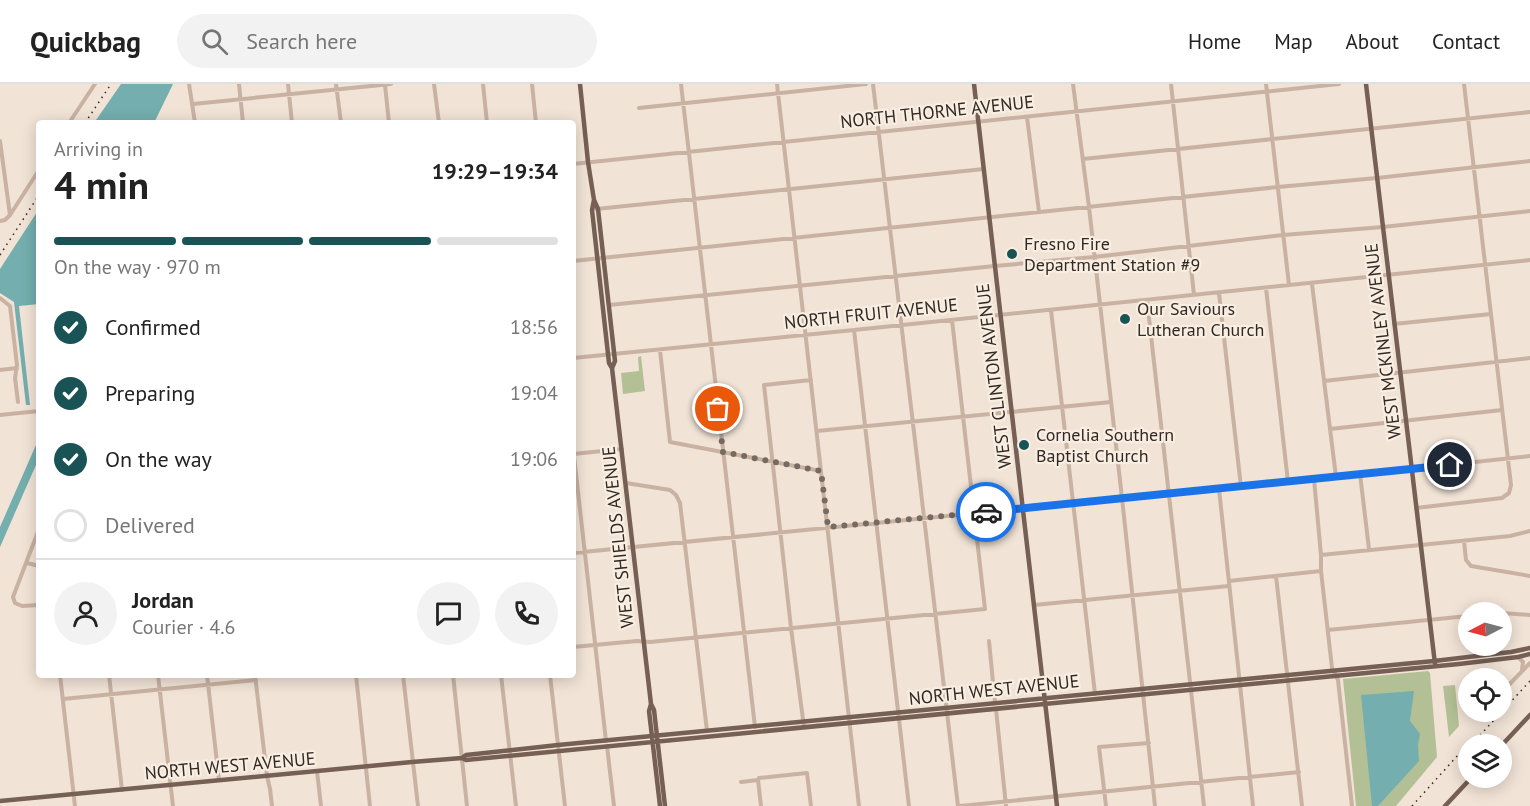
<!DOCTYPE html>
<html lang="en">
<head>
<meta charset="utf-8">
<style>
	:root { --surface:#fff; --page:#f2f2f2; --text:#222; --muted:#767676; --line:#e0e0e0; --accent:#1a5355 }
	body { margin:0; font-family:"PT Sans",sans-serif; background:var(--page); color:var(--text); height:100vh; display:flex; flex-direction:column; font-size:22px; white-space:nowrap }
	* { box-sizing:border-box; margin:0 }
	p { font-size:20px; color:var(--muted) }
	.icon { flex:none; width:33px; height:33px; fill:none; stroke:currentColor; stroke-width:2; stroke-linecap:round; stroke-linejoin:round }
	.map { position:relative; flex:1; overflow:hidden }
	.side { position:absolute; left:36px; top:36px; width:540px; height:558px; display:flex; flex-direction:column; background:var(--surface); border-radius:6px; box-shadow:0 3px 15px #0003 }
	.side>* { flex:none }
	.needle { width:39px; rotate:264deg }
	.buttons { position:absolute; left:1458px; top:518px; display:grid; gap:12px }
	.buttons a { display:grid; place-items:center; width:54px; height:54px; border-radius:50%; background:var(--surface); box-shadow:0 3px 15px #0003; font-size:30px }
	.pin { position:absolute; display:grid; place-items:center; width:51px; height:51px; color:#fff; margin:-26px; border:3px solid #fff; border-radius:50%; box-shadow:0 2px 6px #0007 }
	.courier { position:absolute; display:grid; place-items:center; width:60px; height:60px; margin:-30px; border:4px solid #1a73e8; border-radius:50%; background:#fff; color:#222; box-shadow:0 2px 8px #0007 }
	.head em { font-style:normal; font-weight:600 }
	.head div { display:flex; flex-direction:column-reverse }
	.head { display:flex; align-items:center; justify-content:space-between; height:102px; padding:0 18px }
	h1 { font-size:39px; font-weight:600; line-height:45px }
	.bar { display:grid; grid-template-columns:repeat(4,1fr); gap:9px 6px; align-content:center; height:72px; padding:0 18px }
	.bar i { height:8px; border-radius:4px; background:var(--line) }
	.bar .active { background:var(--accent) }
	.bar p { grid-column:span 4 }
	.line { display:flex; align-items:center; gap:15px; padding:0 18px; border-top:2px solid var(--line) }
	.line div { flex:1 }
	.round { display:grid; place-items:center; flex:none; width:63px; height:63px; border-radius:32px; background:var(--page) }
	ol { padding:0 18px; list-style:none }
	li { display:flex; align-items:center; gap:18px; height:66px }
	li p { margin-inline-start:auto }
	li .icon { padding:6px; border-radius:50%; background:var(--accent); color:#fff; stroke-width:4 }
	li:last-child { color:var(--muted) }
	li i { width:33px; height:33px; border:3px solid var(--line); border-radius:50% }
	header { display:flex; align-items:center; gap:36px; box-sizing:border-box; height:84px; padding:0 30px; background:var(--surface); border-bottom:2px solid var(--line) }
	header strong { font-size:28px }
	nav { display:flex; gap:33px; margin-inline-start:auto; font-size:21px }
	.search { width:420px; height:54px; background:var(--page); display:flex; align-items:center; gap:15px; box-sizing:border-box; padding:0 21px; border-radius:33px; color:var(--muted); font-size:22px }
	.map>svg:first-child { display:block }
</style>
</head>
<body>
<header>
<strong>Quickbag</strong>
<div class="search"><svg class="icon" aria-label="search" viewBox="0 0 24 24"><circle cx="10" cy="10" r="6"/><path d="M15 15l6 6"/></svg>Search here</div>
<nav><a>Home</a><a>Map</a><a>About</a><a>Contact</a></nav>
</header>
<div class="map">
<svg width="1530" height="722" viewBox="0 0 1530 722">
	<rect width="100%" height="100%" fill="#f1e3d6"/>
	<path fill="#b3c096" d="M641,272L645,307L623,310L621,289L639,287L638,273Z
		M1428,587L1430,589L1437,673L1396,722H1356L1343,595Z
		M1455,601L1459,642L1449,653L1443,602Z"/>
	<path fill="#74aeae" d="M121,0H173L154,39H94Z
		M39,125V220L19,222L30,321H26L14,218L0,209V185Z
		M39,354V374L0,463V443Z
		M1414,607L1410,637L1420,650L1418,661L1419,677L1378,722H1372L1361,611Z"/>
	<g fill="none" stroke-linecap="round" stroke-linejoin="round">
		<path stroke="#c9b2a2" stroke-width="4" d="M189,0L195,39
			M239,0L243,39
			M288,0L292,39
			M336,0L341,39
			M434,0L439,39
			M483,0L487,39
			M532,0L536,39
			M681,0L755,643
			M777,0L859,722
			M873,0L958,722
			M1073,0L1089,123L1122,414L1155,722
			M1171,0L1194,211
			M1266,0L1289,201
			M385,1L389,39
			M193,20L391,0
			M639,24L866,0
			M1027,33L1039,128
			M69,39L95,0
			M0,57L10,131
			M1083,75L1530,28
			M573,80L1339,0
			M596,125L984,85
			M0,137L5,136L10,131L39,86
			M573,177L1278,103L1377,94L1530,77
			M995,182L1094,173L1283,151L1383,143L1530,127
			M1312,200L1336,393
			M1266,204L1288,398
			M1219,209L1241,403
			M0,214L10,222L17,281L15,294L18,318
			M1147,216L1204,722
			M609,221L995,182
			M1051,226L1095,610
			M1394,240L1491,230
			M854,246L909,722
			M660,266L670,358L821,387
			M573,274L854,246L1530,176
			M0,286L17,284
			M1324,297L1530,274
			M0,331L39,327
			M1330,345L1502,326
			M817,347L1111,318
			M573,363L606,657
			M573,370L622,365
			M1360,390L1369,465
			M1314,395L1321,471V487L1332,584L1338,596L1352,722
			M626,399L670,406L676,411L680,419L707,647
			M1219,405L1253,722
			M1416,424L1502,414L1509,409L1511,401L1464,0
			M39,445L13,513L15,519L22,522L39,521
			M1464,457L1466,476L1471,482L1530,492
			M573,469L1241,403L1530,372
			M1321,471L1510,452L1530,447
			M27,479L39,482
			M1276,492L1302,722
			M1229,497L1321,487
			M1034,521L1229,502
			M1502,529L1530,531
			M1328,546L1468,532
			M989,557L995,619
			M573,563L637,557L650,558L985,525L952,236
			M1518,573L1523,578L1522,585
			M60,591L75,722
			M109,591L122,706
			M158,591L173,722
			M207,591L219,696
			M255,591L267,692L270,705L272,722
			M356,591L370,722
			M403,591L418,722
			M453,591L467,722
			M501,591L516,722
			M550,591L565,722
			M1502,608L1530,579
			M63,615L256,596
			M996,625L1006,722
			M804,643L791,544L764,301L811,296
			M607,662L614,722
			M317,687L321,722
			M758,696L761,722
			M741,698L758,696L759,694L807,689L811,722
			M960,722L1299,688
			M1106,722L1099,663L1149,659"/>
		<path stroke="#765f55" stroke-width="4.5" d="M580,0L588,78L594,116L598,125L615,277L612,284
			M974,0L1057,722
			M1366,0L1435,580
			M594,116L592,126L609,279L612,284L651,620L649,627L660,722
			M651,620L654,626L665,722
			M1502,661L1530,631
			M462,674L466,671L558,661L1434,577L1511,568L1530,564
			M0,717L412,678L462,674L466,676L1459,580L1518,573L1530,570
			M1445,722L1472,693"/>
		<path stroke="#332924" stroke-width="1.5" stroke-dasharray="1.5 4.5" stroke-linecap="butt" d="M85,39L111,0
			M0,171L39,111
			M1472,660L1530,597
			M1412,722L1468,660"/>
	</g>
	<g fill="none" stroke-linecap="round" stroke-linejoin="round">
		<path stroke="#766a62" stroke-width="6" stroke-dasharray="0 10.8" d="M718,325L723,368L821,387L828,443L986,428"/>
		<path stroke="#1a73e8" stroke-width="8" d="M986,428L1450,381"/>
	</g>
	<g fill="#1a5355" stroke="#f9eee2" stroke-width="2">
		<circle cx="1012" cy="170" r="6"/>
		<circle cx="1125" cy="235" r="6"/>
		<circle cx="1024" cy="361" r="6"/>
	</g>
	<g text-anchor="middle" stroke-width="4.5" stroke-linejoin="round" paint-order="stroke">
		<g font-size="18" fill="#332924" stroke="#f9eee2">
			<text transform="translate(937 28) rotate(-6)" y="6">NORTH THORNE AVENUE</text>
			<text transform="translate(871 230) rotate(-6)" y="6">NORTH FRUIT AVENUE</text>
			<text transform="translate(1383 257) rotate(-97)" y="6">WEST MCKINLEY AVENUE</text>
			<text transform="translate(994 292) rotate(-97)" y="6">WEST CLINTON AVENUE</text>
			<text transform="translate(618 453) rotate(-96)" y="6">WEST SHIELDS AVENUE</text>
			<text transform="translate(994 606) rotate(-6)" y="6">NORTH WEST AVENUE</text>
			<text transform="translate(230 682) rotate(-5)" y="6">NORTH WEST AVENUE</text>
		</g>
		<g font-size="18" fill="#332924" stroke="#f9eee2" text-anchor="start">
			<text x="1024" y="166">Fresno Fire<tspan x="1024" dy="21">Department Station #9</tspan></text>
			<text x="1137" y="231">Our Saviours<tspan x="1137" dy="21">Lutheran Church</tspan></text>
			<text x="1036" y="357">Cornelia Southern<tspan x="1036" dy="21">Baptist Church</tspan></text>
		</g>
	</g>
</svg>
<div class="buttons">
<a><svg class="needle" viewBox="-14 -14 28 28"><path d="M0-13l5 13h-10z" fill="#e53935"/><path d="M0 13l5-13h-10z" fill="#767676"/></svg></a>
<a><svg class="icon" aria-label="locate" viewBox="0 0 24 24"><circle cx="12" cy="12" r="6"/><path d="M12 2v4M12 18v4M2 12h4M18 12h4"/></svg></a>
<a><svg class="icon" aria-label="layers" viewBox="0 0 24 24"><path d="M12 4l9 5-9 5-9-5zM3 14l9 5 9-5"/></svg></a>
</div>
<div class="pin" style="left:718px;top:325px;background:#ea580c"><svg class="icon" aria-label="bag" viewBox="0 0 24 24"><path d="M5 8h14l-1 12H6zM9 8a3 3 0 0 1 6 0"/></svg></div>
<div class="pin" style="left:1450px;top:381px;background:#1f2937"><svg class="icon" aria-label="home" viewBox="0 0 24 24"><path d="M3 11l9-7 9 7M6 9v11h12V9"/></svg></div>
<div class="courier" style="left:986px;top:428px"><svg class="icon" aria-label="car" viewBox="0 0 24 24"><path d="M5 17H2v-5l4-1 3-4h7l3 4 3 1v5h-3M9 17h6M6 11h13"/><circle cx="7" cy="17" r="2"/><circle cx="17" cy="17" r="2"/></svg></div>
<section class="side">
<div class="head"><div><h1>4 min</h1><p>Arriving in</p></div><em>19:29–19:34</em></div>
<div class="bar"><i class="active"></i><i class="active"></i><i class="active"></i><i></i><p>On the way · 970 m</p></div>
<ol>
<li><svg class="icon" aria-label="check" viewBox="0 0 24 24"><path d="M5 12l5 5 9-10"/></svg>Confirmed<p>18:56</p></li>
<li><svg class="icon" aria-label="check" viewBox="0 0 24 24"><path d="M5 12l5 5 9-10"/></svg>Preparing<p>19:04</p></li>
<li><svg class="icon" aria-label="check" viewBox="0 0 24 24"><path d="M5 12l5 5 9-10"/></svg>On the way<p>19:06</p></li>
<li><i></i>Delivered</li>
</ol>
<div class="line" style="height:108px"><a class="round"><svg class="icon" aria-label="person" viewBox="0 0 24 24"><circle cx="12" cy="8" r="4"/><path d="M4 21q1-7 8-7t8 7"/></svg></a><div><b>Jordan</b><p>Courier · 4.6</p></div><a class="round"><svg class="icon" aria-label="chat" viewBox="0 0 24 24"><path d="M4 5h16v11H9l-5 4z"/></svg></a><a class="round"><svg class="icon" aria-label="phone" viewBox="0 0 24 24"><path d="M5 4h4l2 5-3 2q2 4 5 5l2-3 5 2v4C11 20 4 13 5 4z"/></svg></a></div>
</section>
</div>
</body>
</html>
